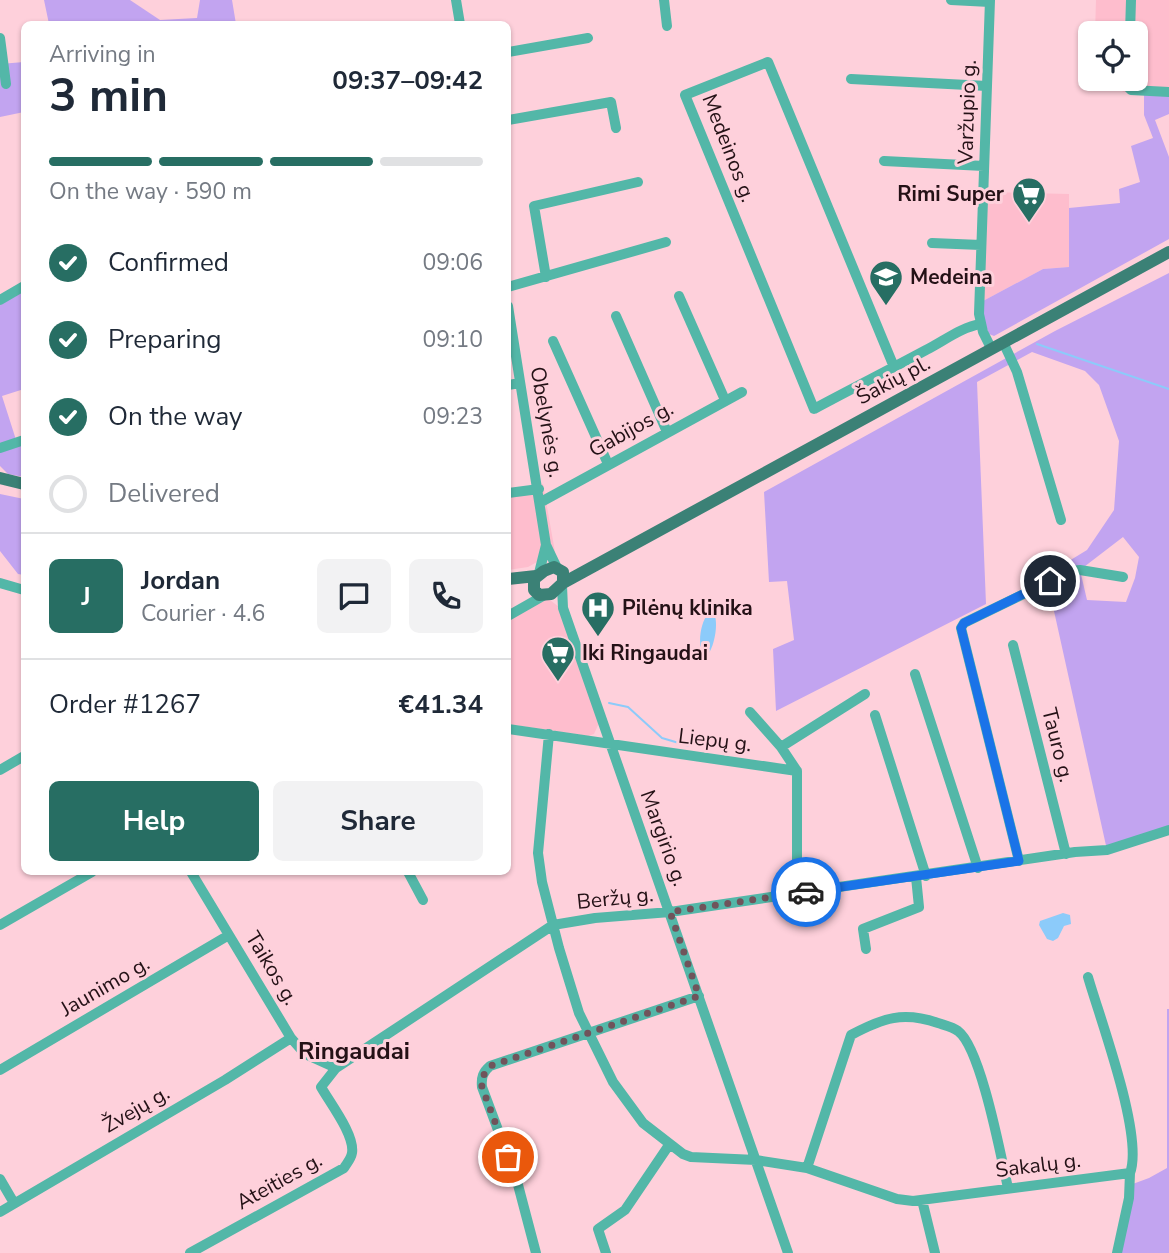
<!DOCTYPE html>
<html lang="en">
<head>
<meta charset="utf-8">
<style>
	:root { --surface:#fff; --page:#f2f2f3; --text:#1f2937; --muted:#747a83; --line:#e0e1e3; --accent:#276e63 }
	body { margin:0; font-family:"Nunito Sans",sans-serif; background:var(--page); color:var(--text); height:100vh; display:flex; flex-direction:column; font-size:26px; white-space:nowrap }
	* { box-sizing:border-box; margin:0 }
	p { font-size:23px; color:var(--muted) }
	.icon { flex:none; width:38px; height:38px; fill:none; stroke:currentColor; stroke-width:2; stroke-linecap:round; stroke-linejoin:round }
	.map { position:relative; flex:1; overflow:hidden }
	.details { position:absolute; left:21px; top:21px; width:490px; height:854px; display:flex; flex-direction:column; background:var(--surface); border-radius:10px; box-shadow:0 2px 5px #0004 }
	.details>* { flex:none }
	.buttons { position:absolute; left:1078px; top:21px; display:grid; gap:14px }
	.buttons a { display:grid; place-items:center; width:70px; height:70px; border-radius:10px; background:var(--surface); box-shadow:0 2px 5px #0004; font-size:35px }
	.pin { position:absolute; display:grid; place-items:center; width:60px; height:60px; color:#fff; margin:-30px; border:4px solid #fff; border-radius:50%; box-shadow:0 2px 7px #0007 }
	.courier { position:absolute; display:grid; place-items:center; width:70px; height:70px; margin:-35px; border:5px solid #1a73e8; border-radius:50%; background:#fff; color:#222; box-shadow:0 2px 9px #0007 }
	.head em { font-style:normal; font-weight:700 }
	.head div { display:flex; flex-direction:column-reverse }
	.head { display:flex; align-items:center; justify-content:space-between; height:119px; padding:0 28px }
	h1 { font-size:46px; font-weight:700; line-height:52px }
	.bar { display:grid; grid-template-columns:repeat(4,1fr); gap:10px 7px; align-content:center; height:84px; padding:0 28px }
	.bar i { height:9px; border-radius:5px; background:var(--line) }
	.bar .selected { background:var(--accent) }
	.bar p { grid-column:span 4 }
	.line { display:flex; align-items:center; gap:18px; padding:0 28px; border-top:2px solid var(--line) }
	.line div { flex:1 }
	.round { display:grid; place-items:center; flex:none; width:74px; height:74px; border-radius:10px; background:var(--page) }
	ol { padding:0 28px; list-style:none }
	li { display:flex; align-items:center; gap:21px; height:77px }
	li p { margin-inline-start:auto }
	li .icon { padding:7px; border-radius:50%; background:var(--accent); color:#fff; stroke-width:4 }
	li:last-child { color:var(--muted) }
	li i { width:38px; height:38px; border:4px solid var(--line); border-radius:50% }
	.action { display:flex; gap:14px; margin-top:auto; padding:14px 28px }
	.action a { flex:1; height:80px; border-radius:10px; background:var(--accent); color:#fff; font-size:28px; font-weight:700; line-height:80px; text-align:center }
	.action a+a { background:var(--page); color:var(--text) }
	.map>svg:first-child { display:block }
</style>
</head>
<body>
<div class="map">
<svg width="1169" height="1253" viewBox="0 0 1169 1253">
	<rect width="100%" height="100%" fill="#fed0db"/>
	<path fill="#febdcd" d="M1096,0H1169V93L1124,92L1096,79H1136V33H1095Z
		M986,192L1069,194V267L1043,269L983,301Z
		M543,484L555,552L528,567L508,570V490Z
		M541,600H550L559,607L599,723L594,734L588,736L508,724V620Z"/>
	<path fill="#c2a4f0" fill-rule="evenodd" d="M44,0H130L160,20L197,18L200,0H232L236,24H49Z
		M24,62V112L0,117V64Z
		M1144,93H1169V114L1155,120L1169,157V239L994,336L989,334L984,321L983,301L1043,269L1069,267V208L1120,203L1119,189L1140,182L1131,146L1153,138L1144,115Z
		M1169,273V830L1107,850L1046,575L1087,550L1114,510L1119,441L1099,385L1085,371L1032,352L977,382L986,604L776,711L773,649L794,640L787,581L769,582L764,492L1055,331ZM1123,537L1139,557L1135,578L1126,602L1087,600L1080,570Z
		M24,291V389L2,396L18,446L24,444V477L8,474L0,466V305Z
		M0,494L24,499V575L18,574L0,551Z
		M1167,1009H1169V1253H1117L1130,1185L1149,1178L1167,1168Z"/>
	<path fill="#8ccbfa" d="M708,614L715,616C718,627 714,646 708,655L704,656C697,646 700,623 708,614Z
		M1063,913L1070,915L1071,924L1064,926L1058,938L1053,941L1047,939L1039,925L1040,921Z"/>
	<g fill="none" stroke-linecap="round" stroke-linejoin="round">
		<path stroke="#8ccbfa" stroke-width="2" d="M1037,344L1169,389
			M609,703L628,707L662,738L689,746"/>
		<path stroke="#53b7a8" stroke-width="10" d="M456,0L460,24
			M664,0L667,26
			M951,0L990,2
			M990,0L979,314L983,332L991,348
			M1130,33L1131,0
			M0,38L6,84
			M508,52L588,38
			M851,79L987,86
			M1128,79V87L1131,90L1169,92
			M508,120L611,102L616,128
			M884,161L984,166
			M932,243L981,245
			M546,277L534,206L638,182
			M508,287L666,242
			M679,296L725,400
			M0,300L24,286
			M508,306L546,545L557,568
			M616,316L667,432
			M553,341L608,464
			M1003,342L1017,372L1061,520
			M894,367L768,62L685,95L814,409C851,389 889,370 926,350C944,341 961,327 981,324
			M508,385L520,383
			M0,448L24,440
			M508,493L539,489
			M541,502L742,392
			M539,573L546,545
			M0,583L24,590
			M562,586L563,608L586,674L788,1253
			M508,616L543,596
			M1013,645L1066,854
			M915,674L978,868
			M750,712L781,747
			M875,715L926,876
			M508,729L797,771V893
			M549,734L538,853L542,882L559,948L579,1013L613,1082L643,1123L683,1154L691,1157L756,1160L807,1168L897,1199L913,1201L1130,1173C1144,1136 1100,1019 1088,977
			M0,770L24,756
			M797,771L781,747L865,694
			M1019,861L961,628L964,623L1071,571L1080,570L1123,577
			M191,872L291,1038L305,1054L336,1068
			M408,872L423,900
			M0,925L92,872
			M866,949L863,929L919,907L916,877
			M0,1070L229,935
			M807,1168L851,1035C883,1018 903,1011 938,1023C944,1025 953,1027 958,1031C981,1048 1001,1157 1008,1188
			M0,1179L14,1203
			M922,1200L935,1253
			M0,1212L225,1080L291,1038
			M190,1253L344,1168C347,1163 351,1159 352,1153C355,1135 330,1103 321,1087L336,1068L553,925L595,918L670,912L1075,852L1107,850L1169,830
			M536,1253L517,1181L482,1087C481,1077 483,1072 490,1066L699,996
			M606,1253L598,1229L625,1210L669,1145
			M1117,1253L1129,1198L1130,1173"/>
		<path stroke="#3b8176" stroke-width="12" d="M0,478L24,484
			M554,567L563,572V583L551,594L539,595L534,590V579L544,571Z
			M508,579L536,576
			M563,583L1169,252"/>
	</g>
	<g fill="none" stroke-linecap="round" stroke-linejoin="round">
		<path stroke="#70545b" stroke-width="7" stroke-dasharray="0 12.6" d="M508,1157L482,1087L481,1079L490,1066L699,996L670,912L806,892"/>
		<path stroke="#1a73e8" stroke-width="9" d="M806,892L1019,861L961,628L964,623L1050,581"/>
	</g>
	<defs>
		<g id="supermarket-pin" transform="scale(1.75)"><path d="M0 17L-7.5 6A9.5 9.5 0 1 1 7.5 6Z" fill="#276e63" stroke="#fed0db"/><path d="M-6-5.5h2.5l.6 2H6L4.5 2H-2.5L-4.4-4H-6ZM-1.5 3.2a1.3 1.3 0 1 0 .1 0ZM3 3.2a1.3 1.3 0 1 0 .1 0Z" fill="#fff"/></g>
		<g id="school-pin" transform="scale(1.75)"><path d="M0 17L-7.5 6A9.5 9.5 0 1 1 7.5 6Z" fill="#276e63" stroke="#fed0db"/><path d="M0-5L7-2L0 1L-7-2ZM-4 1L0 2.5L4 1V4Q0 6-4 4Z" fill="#fff"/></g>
		<g id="hospital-pin" transform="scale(1.75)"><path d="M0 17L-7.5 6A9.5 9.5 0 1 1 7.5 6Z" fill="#276e63" stroke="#fed0db"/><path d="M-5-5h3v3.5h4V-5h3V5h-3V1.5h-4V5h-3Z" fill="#fff"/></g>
	</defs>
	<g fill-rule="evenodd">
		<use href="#supermarket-pin" x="1029" y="194"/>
		<use href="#school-pin" x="886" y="277"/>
		<use href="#hospital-pin" x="598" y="608"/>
		<use href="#supermarket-pin" x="558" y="653"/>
	</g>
	<g text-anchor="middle" stroke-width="6" stroke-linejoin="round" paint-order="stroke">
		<g font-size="21" fill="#241116" stroke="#fed0db">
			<text transform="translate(967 112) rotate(-88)" y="7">Varžupio g.</text>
			<text transform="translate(729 148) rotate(69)" y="7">Medeinos g.</text>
			<text transform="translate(893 380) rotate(-28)" y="7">Šakių pl.</text>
			<text transform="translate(547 422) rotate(80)" y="7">Obelynės g.</text>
			<text transform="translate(631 429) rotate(-29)" y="7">Gabijos g.</text>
			<text transform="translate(715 740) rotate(7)" y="7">Liepų g.</text>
			<text transform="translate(1058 745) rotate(76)" y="7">Tauro g.</text>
			<text transform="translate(664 838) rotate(70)" y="7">Margirio g.</text>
			<text transform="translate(615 898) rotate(-6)" y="7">Beržų g.</text>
			<text transform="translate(272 968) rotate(59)" y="7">Taikos g.</text>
			<text transform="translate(105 986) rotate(-30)" y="7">Jaunimo g.</text>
			<text transform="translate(136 1109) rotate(-30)" y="7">Žvejų g.</text>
			<text transform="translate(1038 1165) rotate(-7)" y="7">Sakalų g.</text>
			<text transform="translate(279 1181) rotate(-29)" y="7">Ateities g.</text>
		</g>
		<g font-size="21" font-weight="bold" fill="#241116" stroke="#fed0db" text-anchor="start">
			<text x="1004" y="201" text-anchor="end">Rimi Super</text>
			<text x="910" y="284">Medeina</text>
			<text x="622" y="615">Pilėnų klinika</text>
			<text x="582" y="660">Iki Ringaudai</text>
		</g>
		<g font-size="24" font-weight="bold" fill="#241116" stroke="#fed0db">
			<text x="354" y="1059">Ringaudai</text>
		</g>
	</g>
</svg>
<div class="buttons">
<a><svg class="icon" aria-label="locate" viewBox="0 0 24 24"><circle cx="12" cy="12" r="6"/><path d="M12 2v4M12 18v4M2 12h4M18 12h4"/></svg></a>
</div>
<div class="pin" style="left:508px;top:1157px;background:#ea580c"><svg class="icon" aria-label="bag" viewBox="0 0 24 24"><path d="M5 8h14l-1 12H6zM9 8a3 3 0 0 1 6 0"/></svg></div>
<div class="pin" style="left:1050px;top:581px;background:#1f2937"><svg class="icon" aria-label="home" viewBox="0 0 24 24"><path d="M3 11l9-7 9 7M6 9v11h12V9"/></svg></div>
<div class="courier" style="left:806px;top:892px"><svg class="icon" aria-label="car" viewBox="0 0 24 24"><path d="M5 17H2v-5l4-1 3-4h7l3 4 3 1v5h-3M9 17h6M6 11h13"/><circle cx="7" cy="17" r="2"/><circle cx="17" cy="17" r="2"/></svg></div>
<section class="details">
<div class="head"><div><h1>3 min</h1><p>Arriving in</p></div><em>09:37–09:42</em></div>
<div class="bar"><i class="selected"></i><i class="selected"></i><i class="selected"></i><i></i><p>On the way · 590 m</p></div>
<ol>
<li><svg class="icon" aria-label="check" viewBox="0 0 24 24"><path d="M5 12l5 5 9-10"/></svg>Confirmed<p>09:06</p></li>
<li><svg class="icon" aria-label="check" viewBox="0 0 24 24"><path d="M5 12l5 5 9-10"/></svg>Preparing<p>09:10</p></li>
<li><svg class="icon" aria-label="check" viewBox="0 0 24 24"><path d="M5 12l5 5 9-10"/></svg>On the way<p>09:23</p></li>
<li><i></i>Delivered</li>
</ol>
<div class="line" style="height:126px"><b class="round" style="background:var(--accent);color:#fff">J</b><div><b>Jordan</b><p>Courier · 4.6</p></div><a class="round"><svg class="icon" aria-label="chat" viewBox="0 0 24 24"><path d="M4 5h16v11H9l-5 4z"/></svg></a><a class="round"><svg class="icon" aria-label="phone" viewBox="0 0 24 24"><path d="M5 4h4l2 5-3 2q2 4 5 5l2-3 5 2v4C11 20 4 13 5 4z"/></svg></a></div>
<div class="line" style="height:91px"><div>Order #1267</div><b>€41.34</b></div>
<div class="action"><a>Help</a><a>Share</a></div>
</section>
</div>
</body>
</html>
